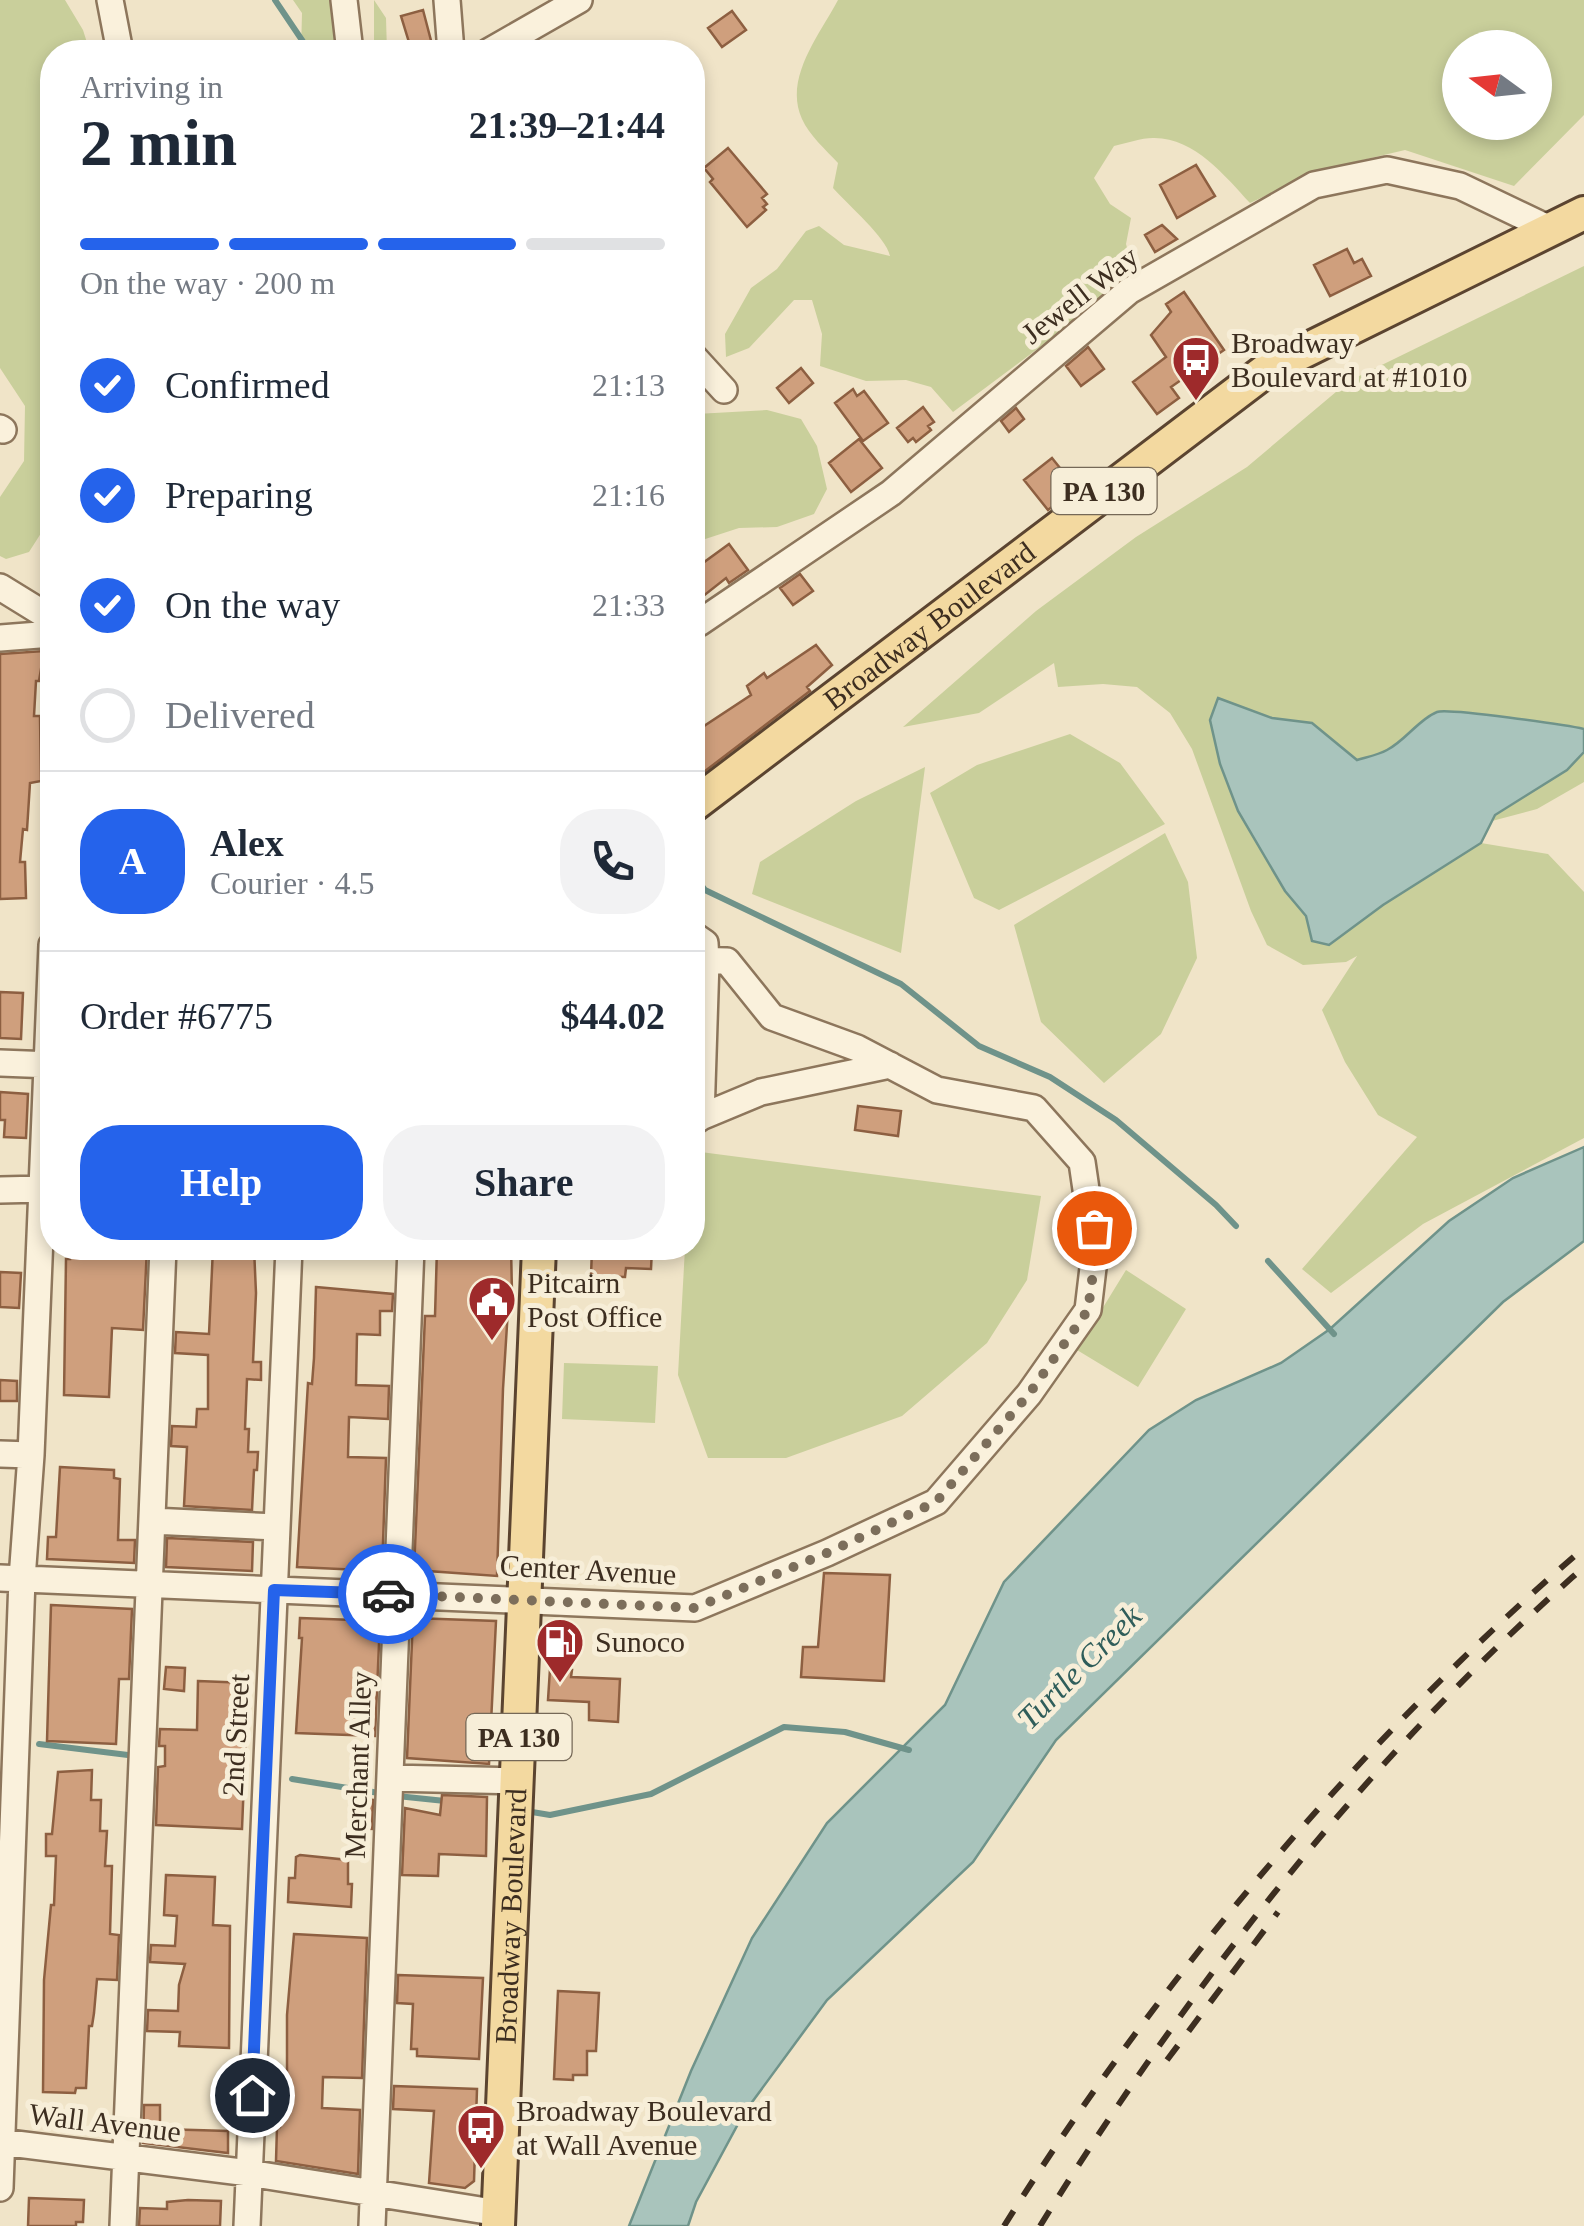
<!DOCTYPE html>
<html lang="en">
<head>
<meta charset="utf-8">
<style>
	:root { --surface:#fff; --page:#f2f2f3; --text:#1f2937; --muted:#747a83; --line:#e0e1e3; --accent:#2563eb }
	body { margin:0; font-family:Georgia,serif; background:var(--page); color:var(--text); height:100vh; display:flex; flex-direction:column; font-size:38px; white-space:nowrap }
	* { box-sizing:border-box; margin:0 }
	p { font-size:32px; color:var(--muted) }
	.icon { flex:none; width:55px; height:55px; fill:none; stroke:currentColor; stroke-width:2; stroke-linecap:round; stroke-linejoin:round }
	.map { position:relative; flex:1; overflow:hidden }
	.panel { position:absolute; left:40px; top:40px; width:665px; height:1220px; display:flex; flex-direction:column; background:var(--surface); border-radius:40px; box-shadow:0 5px 15px #0003 }
	.panel>* { flex:none }
	.needle { width:65px; rotate:285deg }
	.tools { position:absolute; left:1442px; top:30px; display:grid; gap:20px }
	.tools a { display:grid; place-items:center; width:110px; height:110px; border-radius:50%; background:var(--surface); box-shadow:0 5px 15px #0003; font-size:50px }
	.pin { position:absolute; display:grid; place-items:center; width:85px; height:85px; color:#fff; margin:-42px; border:5px solid #fff; border-radius:50%; box-shadow:0 2px 10px #0007 }
	.courier { position:absolute; display:grid; place-items:center; width:100px; height:100px; margin:-50px; border:8px solid #2563eb; border-radius:50%; background:#fff; color:#222; box-shadow:0 2px 12px #0007 }
	.head em { font-style:normal; font-weight:800 }
	.head div { display:flex; flex-direction:column-reverse }
	.head { display:flex; align-items:center; justify-content:space-between; height:170px; padding:0 40px }
	h1 { font-size:65px; font-weight:800; line-height:75px }
	.bar { display:grid; grid-template-columns:repeat(4,1fr); gap:15px 10px; align-content:center; height:120px; padding:0 40px }
	.bar i { height:12px; border-radius:8px; background:var(--line) }
	.bar .on { background:var(--accent) }
	.bar p { grid-column:span 4 }
	.line { display:flex; align-items:center; gap:25px; padding:0 40px; border-top:2px solid var(--line) }
	.line div { flex:1 }
	.round { display:grid; place-items:center; flex:none; width:105px; height:105px; border-radius:40px; background:var(--page) }
	ol { padding:0 40px; list-style:none }
	li { display:flex; align-items:center; gap:30px; height:110px }
	li p { margin-inline-start:auto }
	li .icon { padding:10px; border-radius:50%; background:var(--accent); color:#fff; stroke-width:4 }
	li:last-child { color:var(--muted) }
	li i { width:55px; height:55px; border:5px solid var(--line); border-radius:50% }
	.primary-button { display:flex; gap:20px; margin-top:auto; padding:20px 40px }
	.primary-button a { flex:1; height:115px; border-radius:40px; background:var(--accent); color:#fff; font-size:40px; font-weight:800; line-height:115px; text-align:center }
	.primary-button a+a { background:var(--page); color:var(--text) }
	.map>svg:first-child { display:block }
</style>
</head>
<body>
<div class="map">
<svg width="1584" height="2226" viewBox="0 0 1584 2226">
	<rect width="100%" height="100%" fill="#f0e4c8"/>
	<path fill="#c9cf9b" fill-rule="evenodd" d="M0,0H65L83,30L90,52H52V516L29,552L6,559L0,556V497L24,461L25,406L0,368Z
		M293,0H330L336,52H301L302,13Z
		M374,0L386,18L387,52H374Z
		M838,0H1584V115L1514,186L1405,150L1320,170L1250,203C1225,176 1194,137 1153,138C1141,138 1127,143 1114,146L1094,178L1110,204L1131,218L1126,244L1132,266L1076,320L953,412L931,387L906,380L866,381L820,366L822,334L812,300H794L749,348L726,357L725,334L751,288L777,269L806,231L819,226L844,245L890,256C886,237 849,206 833,188L838,163C826,150 809,135 802,119C783,78 821,33 838,0ZM1460,48H1535V122H1460Z
		M1584,266V729C1568,725 1449,708 1437,712C1419,719 1405,741 1387,750C1378,755 1367,757 1357,760L1312,723L1272,718L1219,698L1238,811L1285,891L1330,944L1383,905L1481,843L1548,854L1584,892V1138L1423,1224L1331,1293L1302,1269L1417,1137L1378,1115L1345,1062L1322,1010L1357,956L1346,962L1303,965L1267,945L1251,911L1192,749L1170,713L1137,687L1103,684L1058,687L1054,663L979,713L903,727L1036,611L1136,537L1247,467L1349,381Z
		M692,379L696,414L767,410L801,419L817,446L827,489L814,514L777,527L739,528L693,543Z
		M1070,734L1120,763L1165,824L999,910L974,898L930,793L977,765Z
		M1584,752V782L1537,809L1492,821L1495,815L1567,770Z
		M925,767L901,953L752,894L760,862L856,801Z
		M1165,833L1188,882L1197,958L1161,1034L1104,1083L1041,1022L1014,925Z
		M693,1151L1041,1196L1027,1280L987,1343L902,1416L786,1458H708L678,1375L685,1248H692Z
		M1126,1270L1186,1309L1138,1387L1077,1350Z
		M564,1363L658,1366L655,1423L562,1419Z"/>
	<path fill="#a9c4bc" stroke="#6f938a" stroke-width="2.5" d="M1218,698L1272,718L1312,723L1357,760C1367,757 1378,755 1387,750C1405,741 1419,719 1437,712C1448,708 1568,725 1584,729V752L1567,770L1495,815L1481,843L1383,905L1329,945L1312,941L1306,916L1285,891L1238,811L1220,764L1210,720Z
		M1584,1147V1241L1503,1302L1056,1740L973,1862L827,2000L744,2113L696,2202L688,2226H629L691,2071L752,1938L827,1823L945,1705L1004,1582L1149,1430L1196,1400L1281,1363L1330,1329L1449,1221L1513,1178Z"/>
	<g fill="none" stroke-linecap="round" stroke-linejoin="round">
		<path stroke="#6f938a" stroke-width="6" d="M275,0L310,52
			M692,873L705,890L901,984L979,1046L1050,1077L1116,1120L1216,1205L1236,1226
			M1268,1261L1334,1334
			M39,1744L136,1756
			M292,1779L379,1793
			M397,1796L445,1801
			M532,1812L550,1815L651,1794L784,1727L845,1732L909,1750"/>
	</g>
	<path fill="#cf9f7d" stroke="#8d5f41" stroke-width="2.5" d="M423,10L434,52H412L401,16Z
		M732,11L746,30L722,47L708,28Z
		M728,148L767,194L762,198L767,204L763,207L766,210L747,227L710,182L713,179L704,168Z
		M1196,165L1215,196L1177,218L1160,185Z
		M1162,225L1177,239L1155,252L1145,235Z
		M1347,249L1354,263L1362,259L1371,276L1330,296L1314,265Z
		M1184,292L1224,350L1171,387L1179,398L1157,414L1133,382L1166,357L1151,335L1171,312L1166,304Z
		M1088,347L1104,369L1081,386L1066,366Z
		M801,368L813,383L789,403L777,388Z
		M853,389L857,396L864,391L888,423L863,441L835,403Z
		M923,407L934,422L928,426L931,430L916,442L913,438L908,442L897,428Z
		M1016,408L1024,419L1009,432L1001,421Z
		M859,439L882,468L851,492L829,463Z
		M1052,458L1076,488L1048,510L1024,480Z
		M729,544L748,570L729,583L726,578L697,601L692,600V571Z
		M800,574L813,591L793,605L780,588Z
		M816,645L832,665L807,687L810,691L692,781V734L751,695L747,686L764,673L767,678Z
		M44,651L39,681H36L34,716H40L41,781L30,783L27,830L23,829L20,862H25L26,898L0,899V654Z
		M0,992L23,993L21,1039L0,1038Z
		M0,1092L28,1094L26,1138L4,1137L5,1120H0Z
		M858,1106L901,1111L898,1136L855,1130Z
		M70,1248H147L143,1330L112,1328L109,1397L64,1395L66,1259H70Z
		M213,1248H254L256,1293L253,1362H261V1380L247,1379L245,1429H249L248,1452H258L257,1470H254L252,1510L184,1506L187,1447L171,1446L172,1426L196,1427L197,1409H208V1355L175,1353L176,1332L209,1334Z
		M437,1248H511L512,1293H509L503,1389L497,1576L414,1570L425,1316H435Z
		M592,1248H652L651,1269L626,1268L625,1277L591,1276Z
		M0,1272L21,1273L19,1308L0,1307Z
		M316,1287L393,1294L392,1311H380V1335L357,1334L356,1385L389,1386L388,1419L349,1417L348,1457L386,1458L382,1571L297,1567L308,1383L312,1384L314,1358Z
		M0,1380L17,1381V1401H0Z
		M60,1467L114,1470V1478L120,1479L118,1540H135L134,1563L47,1559L48,1537H56Z
		M167,1538L253,1542L252,1571L166,1567Z
		M824,1573L890,1575L884,1681L801,1677L803,1647H818Z
		M51,1605L132,1609L129,1679H119L116,1744L47,1741Z
		M300,1618L380,1621L375,1736L296,1733L302,1638H299Z
		M413,1618L496,1621L489,1764L407,1758Z
		M166,1667L185,1668L184,1691L164,1689Z
		M550,1669L572,1670L571,1677L620,1679L618,1722L589,1720V1702L548,1700Z
		M198,1681L248,1683L242,1829L156,1825L158,1767L165,1766V1746H159L160,1729L197,1730Z
		M92,1770L91,1800H101L100,1831H107L105,1866H112L110,1934L119,1935L117,1980L97,1979L94,2013L92,2026H89L86,2088H76L75,2093L43,2092L44,1980L51,1905H54L56,1856H46V1834H52L58,1772Z
		M442,1795L487,1797L486,1856L439,1854L438,1876L402,1875L405,1808L440,1815Z
		M361,1799L373,1800L372,1829L360,1828Z
		M300,1855L348,1860V1884H352L351,1907L288,1902L289,1878H295L296,1857Z
		M166,1875L215,1877L213,1925L230,1926L229,2048L179,2046L180,2032L147,2031L148,2010L178,2011L179,1985L185,1964L150,1962L151,1945L175,1946L177,1916L164,1915Z
		M294,1934L367,1938L362,2078L323,2077L322,2108L360,2110L358,2174L276,2161L277,2127H280L287,2082V2015Z
		M398,1975L483,1978L479,2059L417,2056V2049H411L413,2004L397,2003Z
		M558,1991L599,1993L596,2051H587V2075H573V2080L554,2079Z
		M394,2086L477,2089L474,2181L465,2188L429,2183L434,2111L393,2109Z
		M144,2105H160V2129L228,2131V2153L143,2143Z
		M29,2198L84,2200L83,2222H76V2226H28Z
		M188,2200L221,2201L220,2226H139L140,2208L167,2209V2202Z"/>
	<g fill="none" stroke-linecap="round" stroke-linejoin="round">
		<g stroke="#8d765c" stroke-width="30">
			<path id="minor" d="M110,0L120,52
				M344,0L350,52
				M447,0L451,52
				M488,52L579,0
				M692,355L724,390
				M0,428L3,430
				M0,587L52,619
				M692,616L699,623L891,493L1129,291L1314,185L1387,170L1460,186L1550,229
				M0,638L52,634
				M692,934L705,943L706,961L701,1117L692,1123
				M0,1063L52,1065
				M701,1117L761,1092L890,1065
				M0,1190L42,1189
				M0,1454L31,1455
				M152,1521L277,1527
				M0,1578L695,1608L827,1553L936,1502L1029,1394L1088,1310L1095,1251L1082,1162L1034,1108L937,1090L857,1048L772,1017L727,961L692,960
				M390,1778L517,1781
				M0,2142L249,2173L499,2213
				M0,2188L22,1579L31,1455L52,945
				M123,2226L163,1248
				M247,2226L289,1248
				M372,2226L411,1248"/>
		</g>
		<g stroke="#5b4430" stroke-width="38">
			<g id="major">
				<path id="s1" d="M692,806L1268,369L1584,213"/>
				<path id="s2" d="M498,2226L539,1248"/>
			</g>
		</g>
		<use href="#minor" stroke="#faf1dc" stroke-width="25"/>
		<use href="#major" stroke="#f3d9a0" stroke-width="32"/>
		<path stroke="#3d2e20" stroke-width="6" stroke-dasharray="18 18" stroke-linecap="butt" d="M1167,2060L1278,1912
			M1004,2226C1158,1980 1363,1737 1584,1548
			M1040,2226C1190,1984 1369,1755 1584,1567"/>
	</g>
	<g fill="none" stroke-linecap="round" stroke-linejoin="round">
		<path stroke="#7c6e5b" stroke-width="10" stroke-dasharray="0 18" d="M388,1594L695,1608L827,1553L936,1502L1029,1394L1088,1310L1096,1251L1094,1228"/>
		<path stroke="#2563eb" stroke-width="12" d="M252,2095L274,1590L388,1594"/>
	</g>
	<defs>
		<g id="bus-pin" transform="scale(2.5)"><path d="M0 17L-7.5 6A9.5 9.5 0 1 1 7.5 6Z" fill="#9e2a2b" stroke="#f7eed8"/><path d="M-5-6H5V4H4V6H2V4H-2V6H-4V4H-5ZM-3.5-4V0h7V-4ZM-3.5 1.2v1.5H-2V1.2ZM2 1.2v1.5H3.5V1.2Z" fill="#fff"/></g>
		<g id="civic-pin" transform="scale(2.5)"><path d="M0 17L-7.5 6A9.5 9.5 0 1 1 7.5 6Z" fill="#9e2a2b" stroke="#f7eed8"/><path d="M-.6-6.5H3V-4.5H.6V-3L4-1V1h2V6H-6V1h2V-1L-.6-3ZM-1.2 2.5V6h2.4V2.5Z" fill="#fff"/></g>
		<g id="fuel-pin" transform="scale(2.5)"><path d="M0 17L-7.5 6A9.5 9.5 0 1 1 7.5 6Z" fill="#9e2a2b" stroke="#f7eed8"/><path d="M-5.5-6h7V0h2V4h1.3V-2.5L3-4.5l.8-.8L6-3V5H2.5V1h-1V6h-7ZM-4.2-4.7v3.2H.2V-4.7Z" fill="#fff"/></g>
	</defs>
	<g fill-rule="evenodd">
		<use href="#bus-pin" x="1196" y="360"/>
		<use href="#civic-pin" x="492" y="1300"/>
		<use href="#fuel-pin" x="560" y="1642"/>
		<use href="#bus-pin" x="481" y="2128"/>
	</g>
	<g text-anchor="middle" stroke-width="10" stroke-linejoin="round" paint-order="stroke">
		<g fill="#f7eed8" stroke="#756857" stroke-width="2.5">
			<rect x="1051.5" y="468" width="105" height="46" rx="8"/>
			<rect x="466.5" y="1714" width="105" height="46" rx="8"/>
		</g>
		<g font-size="28" font-weight="bold" fill="#3d2e20">
			<text x="1104" y="501">PA 130</text>
			<text x="519" y="1747">PA 130</text>
		</g>
		<g font-size="30" fill="#3d2e20" stroke="#f7eed8">
			<text transform="translate(1080 295) rotate(-38)" y="10">Jewell Way</text>
			<text dy="10" stroke="none"><textPath href="#s1" startOffset="298">Broadway Boulevard</textPath></text>
			<text transform="translate(588 1570) rotate(3)" y="10">Center Avenue</text>
			<text transform="translate(236 1735) rotate(-87)" y="10">2nd Street</text>
			<text transform="translate(358 1765) rotate(-88)" y="10">Merchant Alley</text>
			<text dy="10" stroke="none"><textPath href="#s2" startOffset="310">Broadway Boulevard</textPath></text>
			<text transform="translate(105 2123) rotate(7)" y="10">Wall Avenue</text>
		</g>
		<g font-size="30" fill="#3d2e20" stroke="#f7eed8" text-anchor="start">
			<text x="1231" y="353">Broadway<tspan x="1231" dy="34">Boulevard at #1010</tspan></text>
			<text x="527" y="1293">Pitcairn<tspan x="527" dy="34">Post Office</tspan></text>
			<text x="595" y="1652">Sunoco</text>
			<text x="516" y="2121">Broadway Boulevard<tspan x="516" dy="34">at Wall Avenue</tspan></text>
		</g>
		<g font-size="32" font-style="italic" fill="#2f5d5a" stroke="#f7eed8">
			<text transform="translate(1079 1667) rotate(-45)" y="11">Turtle Creek</text>
		</g>
	</g>
</svg>
<div class="tools">
<a><svg class="needle" viewBox="-14 -14 28 28"><path d="M0-13l5 13h-10z" fill="#e53935"/><path d="M0 13l5-13h-10z" fill="#747a83"/></svg></a>
</div>
<div class="pin" style="left:1094px;top:1228px;background:#ea580c"><svg class="icon" aria-label="bag" viewBox="0 0 24 24"><path d="M5 8h14l-1 12H6zM9 8a3 3 0 0 1 6 0"/></svg></div>
<div class="pin" style="left:252px;top:2095px;background:#1f2937"><svg class="icon" aria-label="home" viewBox="0 0 24 24"><path d="M3 11l9-7 9 7M6 9v11h12V9"/></svg></div>
<div class="courier" style="left:388px;top:1594px"><svg class="icon" aria-label="car" viewBox="0 0 24 24"><path d="M5 17H2v-5l4-1 3-4h7l3 4 3 1v5h-3M9 17h6M6 11h13"/><circle cx="7" cy="17" r="2"/><circle cx="17" cy="17" r="2"/></svg></div>
<section class="panel">
<div class="head"><div><h1>2 min</h1><p>Arriving in</p></div><em>21:39–21:44</em></div>
<div class="bar"><i class="on"></i><i class="on"></i><i class="on"></i><i></i><p>On the way · 200 m</p></div>
<ol>
<li><svg class="icon" aria-label="check" viewBox="0 0 24 24"><path d="M5 12l5 5 9-10"/></svg>Confirmed<p>21:13</p></li>
<li><svg class="icon" aria-label="check" viewBox="0 0 24 24"><path d="M5 12l5 5 9-10"/></svg>Preparing<p>21:16</p></li>
<li><svg class="icon" aria-label="check" viewBox="0 0 24 24"><path d="M5 12l5 5 9-10"/></svg>On the way<p>21:33</p></li>
<li><i></i>Delivered</li>
</ol>
<div class="line" style="height:180px"><b class="round" style="background:var(--accent);color:#fff">A</b><div><b>Alex</b><p>Courier · 4.5</p></div><a class="round"><svg class="icon" aria-label="phone" viewBox="0 0 24 24"><path d="M5 4h4l2 5-3 2q2 4 5 5l2-3 5 2v4C11 20 4 13 5 4z"/></svg></a></div>
<div class="line" style="height:130px"><div>Order #6775</div><b>$44.02</b></div>
<div class="primary-button"><a>Help</a><a>Share</a></div>
</section>
</div>
</body>
</html>
